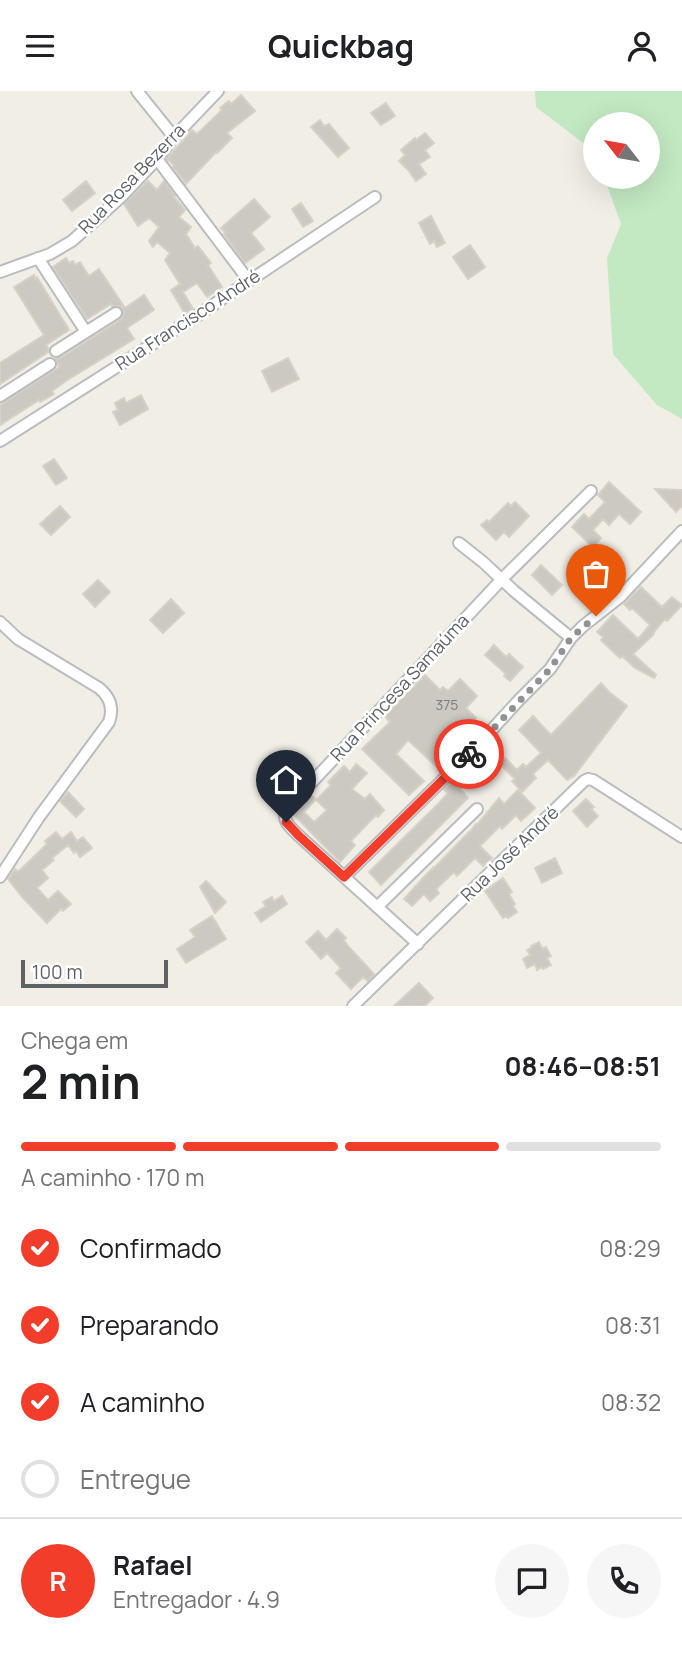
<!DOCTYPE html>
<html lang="pt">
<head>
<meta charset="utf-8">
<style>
	:root { --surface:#fff; --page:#f6f6f6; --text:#202124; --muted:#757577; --line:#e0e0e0; --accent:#f23d2b }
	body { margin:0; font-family:Manrope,sans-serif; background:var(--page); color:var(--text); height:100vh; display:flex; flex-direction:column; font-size:26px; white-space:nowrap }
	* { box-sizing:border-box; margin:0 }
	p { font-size:23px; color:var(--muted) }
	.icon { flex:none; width:38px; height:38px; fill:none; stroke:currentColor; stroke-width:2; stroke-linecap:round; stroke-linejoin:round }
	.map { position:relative; height:915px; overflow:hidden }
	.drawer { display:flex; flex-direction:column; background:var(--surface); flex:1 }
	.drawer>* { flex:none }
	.needle { width:46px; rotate:301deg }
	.tools { position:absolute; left:583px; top:21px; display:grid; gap:14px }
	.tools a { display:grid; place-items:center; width:77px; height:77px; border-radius:50%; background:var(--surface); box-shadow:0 7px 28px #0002; font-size:35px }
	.scale { position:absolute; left:21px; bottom:18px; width:147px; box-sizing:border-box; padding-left:7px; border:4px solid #5e6267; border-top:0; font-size:19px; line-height:24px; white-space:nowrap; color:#5e6267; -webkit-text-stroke:5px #fff; paint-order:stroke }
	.pin { position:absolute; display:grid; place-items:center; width:60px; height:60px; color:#fff; margin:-72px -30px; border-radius:50% 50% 50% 0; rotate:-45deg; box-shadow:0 0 7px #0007 }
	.pin .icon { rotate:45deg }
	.courier { position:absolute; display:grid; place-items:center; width:70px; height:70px; margin:-35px; border:5px solid #f23d2b; border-radius:50%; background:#fff; color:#222; box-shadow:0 2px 9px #0007 }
	.head em { font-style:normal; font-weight:700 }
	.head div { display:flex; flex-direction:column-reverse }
	.head { display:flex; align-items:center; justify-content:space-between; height:119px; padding:0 21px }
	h1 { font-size:46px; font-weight:700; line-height:52px }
	.bar { display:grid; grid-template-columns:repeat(4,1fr); gap:10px 7px; align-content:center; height:84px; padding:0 21px }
	.bar i { height:9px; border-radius:5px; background:var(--line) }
	.bar .on { background:var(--accent) }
	.bar p { grid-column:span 4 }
	.line { display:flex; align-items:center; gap:18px; padding:0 21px; border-top:2px solid var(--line) }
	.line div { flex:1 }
	.round { display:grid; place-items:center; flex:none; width:74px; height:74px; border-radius:37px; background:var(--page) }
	ol { padding:0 21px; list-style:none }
	li { display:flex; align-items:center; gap:21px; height:77px }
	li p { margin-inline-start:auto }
	li .icon { padding:7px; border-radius:50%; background:var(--accent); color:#fff; stroke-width:4 }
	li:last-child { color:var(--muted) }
	li i { width:38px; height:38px; border:4px solid var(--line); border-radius:50% }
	header { display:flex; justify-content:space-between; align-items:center; height:91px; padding:0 21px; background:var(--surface); font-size:32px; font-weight:700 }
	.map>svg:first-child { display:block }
</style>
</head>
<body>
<header><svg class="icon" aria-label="menu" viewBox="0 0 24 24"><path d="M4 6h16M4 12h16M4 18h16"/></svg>Quickbag<svg class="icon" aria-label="person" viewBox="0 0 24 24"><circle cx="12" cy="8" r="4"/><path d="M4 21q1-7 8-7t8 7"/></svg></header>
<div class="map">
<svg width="682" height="915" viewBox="0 0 682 915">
	<rect width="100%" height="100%" fill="#f1eee6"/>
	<path fill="#c2e9c2" d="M535,0H682V328L657,314L613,263L607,167L621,133L604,86H648V33H595V61L536,16Z"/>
	<path fill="#ccc9c3" stroke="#d6d1c4" stroke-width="2" d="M241,4L255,20L227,42L232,47L217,62L216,61L186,93L173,76L174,74L167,68L192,39L197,43L222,19L220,17L229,10L231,13Z
		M386,12L395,25L381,34L371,22Z
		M320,29L324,35L329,33L349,57L338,66L311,36Z
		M425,42L434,52L425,59L430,66L419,73L426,83L416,90L409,80L399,70L405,64L401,59L415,47L416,49Z
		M86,90L95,102L72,120L63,109Z
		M148,90L157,99L164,90L175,105L174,106L185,119L179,126L191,136L186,143L195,157L198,155L211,172L208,174L222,196L207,206L197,192L183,201L193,218L185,223L171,199L180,193L165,169L170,162L157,151L153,156L149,150L159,136L149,127L138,135L124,113Z
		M254,108L270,126L251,142L264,158L245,172L224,143L226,142L221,137Z
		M301,112L313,130L303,136L292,118Z
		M431,125L445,152L437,156L434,150L430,153L419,132Z
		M470,154L485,176L468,188L453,166Z
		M66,167L69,172L73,170L75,174L80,171L89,185L99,178L125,217L144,204L154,219L127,237L134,248L66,290L52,300L54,303L40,311L39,309L0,334V314L59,276L56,268L60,267L120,229L123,225L122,217L119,215H112L111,213L87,228L53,176Z
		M34,184L35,188L37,186L69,239L46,254L49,258L48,261L0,293V272L44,244L14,196Z
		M288,267L299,288L272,301L262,280Z
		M141,304L148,318L120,334L113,321L118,319L115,312L124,307L126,312Z
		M54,368L67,387L56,394L43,375Z
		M609,391L641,421L630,433L619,423L609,434L603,428L593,439L601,447L593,456L572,436L584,423L589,428L605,411L598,404Z
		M655,398L682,399V415L676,421Z
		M515,411L529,425L509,446L504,441L496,449L481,434L487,429L489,431L508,412L511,415Z
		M60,415L70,426L51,444L40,433Z
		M595,460L612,476L600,490L583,472Z
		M541,474L562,494L552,504L532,484Z
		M98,489L110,501L95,516L83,503Z
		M641,496L662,516L672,506L682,514L667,530L665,528L653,542L654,543L633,563L656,584L654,587L635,577L622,565L620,567L601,549L603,546L597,541L613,524L638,548L650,534L632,517L630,519L624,513Z
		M171,508L184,522L163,542L150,529Z
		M494,554L506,566L509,563L523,576L510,590L504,585L506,583L485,564Z
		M425,584L440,599L443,596L448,600L460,588L477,605L466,617L476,627L461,642L466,647L437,676L408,649L396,663L424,690L409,704L362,658L390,631L385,625Z
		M601,592L609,601L627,615L624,619L574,685L567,689L548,669L533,683L536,687L522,701L512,690L515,688L499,672L505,667L517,679L523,673L526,676L541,662L519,639L533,625L551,644Z
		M356,673L367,682L352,698L365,708L370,703L384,719L378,726L376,724L351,750L355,754L340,771L293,723L311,704L316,708L304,721L314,731L327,719L316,709L331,694L328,691L344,675L350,681Z
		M453,690L468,707L381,794L369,781L439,712L448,702L444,699Z
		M518,699L535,717L521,730L516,724L502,738L500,735L480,755L492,767L483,775L475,767L457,785L454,781L436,798L439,802L430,810L424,803L412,815L404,808L424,786L433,777V778L468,742V743L476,733L477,734L499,707L504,713Z
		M68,701L84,718L76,726L60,710Z
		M586,708L594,716L591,718L598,725L587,736L573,720Z
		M56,741L62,748L71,741L77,750L83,746L92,757L80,766L76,760L74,762L68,754L52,767L54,769L42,779L48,787L37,797L48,809L58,800L71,813L63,820L61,818L47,832L23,807L8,788L15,778L18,781L47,753L45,750Z
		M555,767L562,782L542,792L535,777Z
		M503,787L512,801L509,803L515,813L513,815L517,821L508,827L506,825L503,827L485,800Z
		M206,790L226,811L215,822L200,796Z
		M282,805L287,813L261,831L255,822L266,815L263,811L272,806L274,810Z
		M212,825L226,848L186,872L177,858L195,846L190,839Z
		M337,838L346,847L344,849L348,855L374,883L368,890L363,886L351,898L336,882L341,877L327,862L321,868L306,851L318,840L326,849Z
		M539,851L542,858L546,856L551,865L547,867L551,874L543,878L542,876L537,879L535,873L527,877L523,868L530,864L527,859L532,857L531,855Z
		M419,892L433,907L425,915H394Z"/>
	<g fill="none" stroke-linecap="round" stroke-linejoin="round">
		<g stroke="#b9bcc0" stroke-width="14">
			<path id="street" d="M137,0L174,46
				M157,68L249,190
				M38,167L86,241
				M0,181L50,163L72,150L122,105L157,68L174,46L218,0
				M56,260L116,222
				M0,305L50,273
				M0,350L192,228L375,106
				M459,452L483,471L514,500L571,547
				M0,531L18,548L99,597C110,606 114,617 109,631L39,726L0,786
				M344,786L478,654L518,610L550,578L571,547L583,535L620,506L682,440
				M377,816L477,718
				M418,853L298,744C291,737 283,731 285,720L502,488L591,400
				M353,915L584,690L588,688L593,689L682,746"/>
		</g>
		<use href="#street" stroke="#fff" stroke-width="10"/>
	</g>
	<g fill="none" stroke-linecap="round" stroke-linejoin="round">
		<path stroke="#919393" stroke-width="7" stroke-dasharray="0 12.6" d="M469,663L550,578L571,547L596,525"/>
		<path stroke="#f23d2b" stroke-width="9" d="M286,731L298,744L344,786L469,663"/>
	</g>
	<g text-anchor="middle" stroke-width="5" stroke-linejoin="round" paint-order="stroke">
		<g font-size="14" fill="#7a7c7e">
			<text x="447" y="619">375</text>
		</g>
		<g font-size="18" fill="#5e6267" stroke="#fff">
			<text transform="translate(132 88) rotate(-46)" y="6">Rua Rosa Bezerra</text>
			<text transform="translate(188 229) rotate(-33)" y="6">Rua Francisco André</text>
			<text transform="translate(400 597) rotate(-47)" y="6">Rua Princesa Samaúma</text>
			<text transform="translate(510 763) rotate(-44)" y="6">Rua José André</text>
		</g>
	</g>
</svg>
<div class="tools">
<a><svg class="needle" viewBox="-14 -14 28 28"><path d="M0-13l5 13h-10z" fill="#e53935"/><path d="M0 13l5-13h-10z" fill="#757577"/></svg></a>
</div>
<div class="scale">100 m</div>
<div class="pin" style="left:596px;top:525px;background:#ea580c"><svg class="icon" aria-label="bag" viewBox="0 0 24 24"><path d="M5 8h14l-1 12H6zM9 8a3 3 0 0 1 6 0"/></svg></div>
<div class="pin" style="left:286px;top:731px;background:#1f2937"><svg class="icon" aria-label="home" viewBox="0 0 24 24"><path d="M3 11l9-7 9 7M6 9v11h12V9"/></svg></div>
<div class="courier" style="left:469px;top:663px"><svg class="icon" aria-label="bike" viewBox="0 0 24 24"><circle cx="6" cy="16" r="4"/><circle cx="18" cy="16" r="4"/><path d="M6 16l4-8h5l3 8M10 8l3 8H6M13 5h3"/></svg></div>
</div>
<section class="drawer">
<div class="head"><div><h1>2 min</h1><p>Chega em</p></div><em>08:46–08:51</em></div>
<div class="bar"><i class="on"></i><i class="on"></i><i class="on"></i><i></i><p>A caminho · 170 m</p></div>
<ol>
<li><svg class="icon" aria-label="check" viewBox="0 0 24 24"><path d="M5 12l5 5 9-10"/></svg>Confirmado<p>08:29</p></li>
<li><svg class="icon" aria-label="check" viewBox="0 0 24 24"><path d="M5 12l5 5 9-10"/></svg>Preparando<p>08:31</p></li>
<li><svg class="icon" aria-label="check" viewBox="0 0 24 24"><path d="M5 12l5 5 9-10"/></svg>A caminho<p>08:32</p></li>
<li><i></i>Entregue</li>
</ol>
<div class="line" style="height:126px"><b class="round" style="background:var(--accent);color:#fff">R</b><div><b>Rafael</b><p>Entregador · 4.9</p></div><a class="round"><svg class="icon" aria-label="chat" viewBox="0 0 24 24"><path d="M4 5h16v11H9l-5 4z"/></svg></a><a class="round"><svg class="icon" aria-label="phone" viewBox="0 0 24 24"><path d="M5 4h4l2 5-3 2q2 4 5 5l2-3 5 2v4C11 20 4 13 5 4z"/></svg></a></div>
</section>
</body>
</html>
